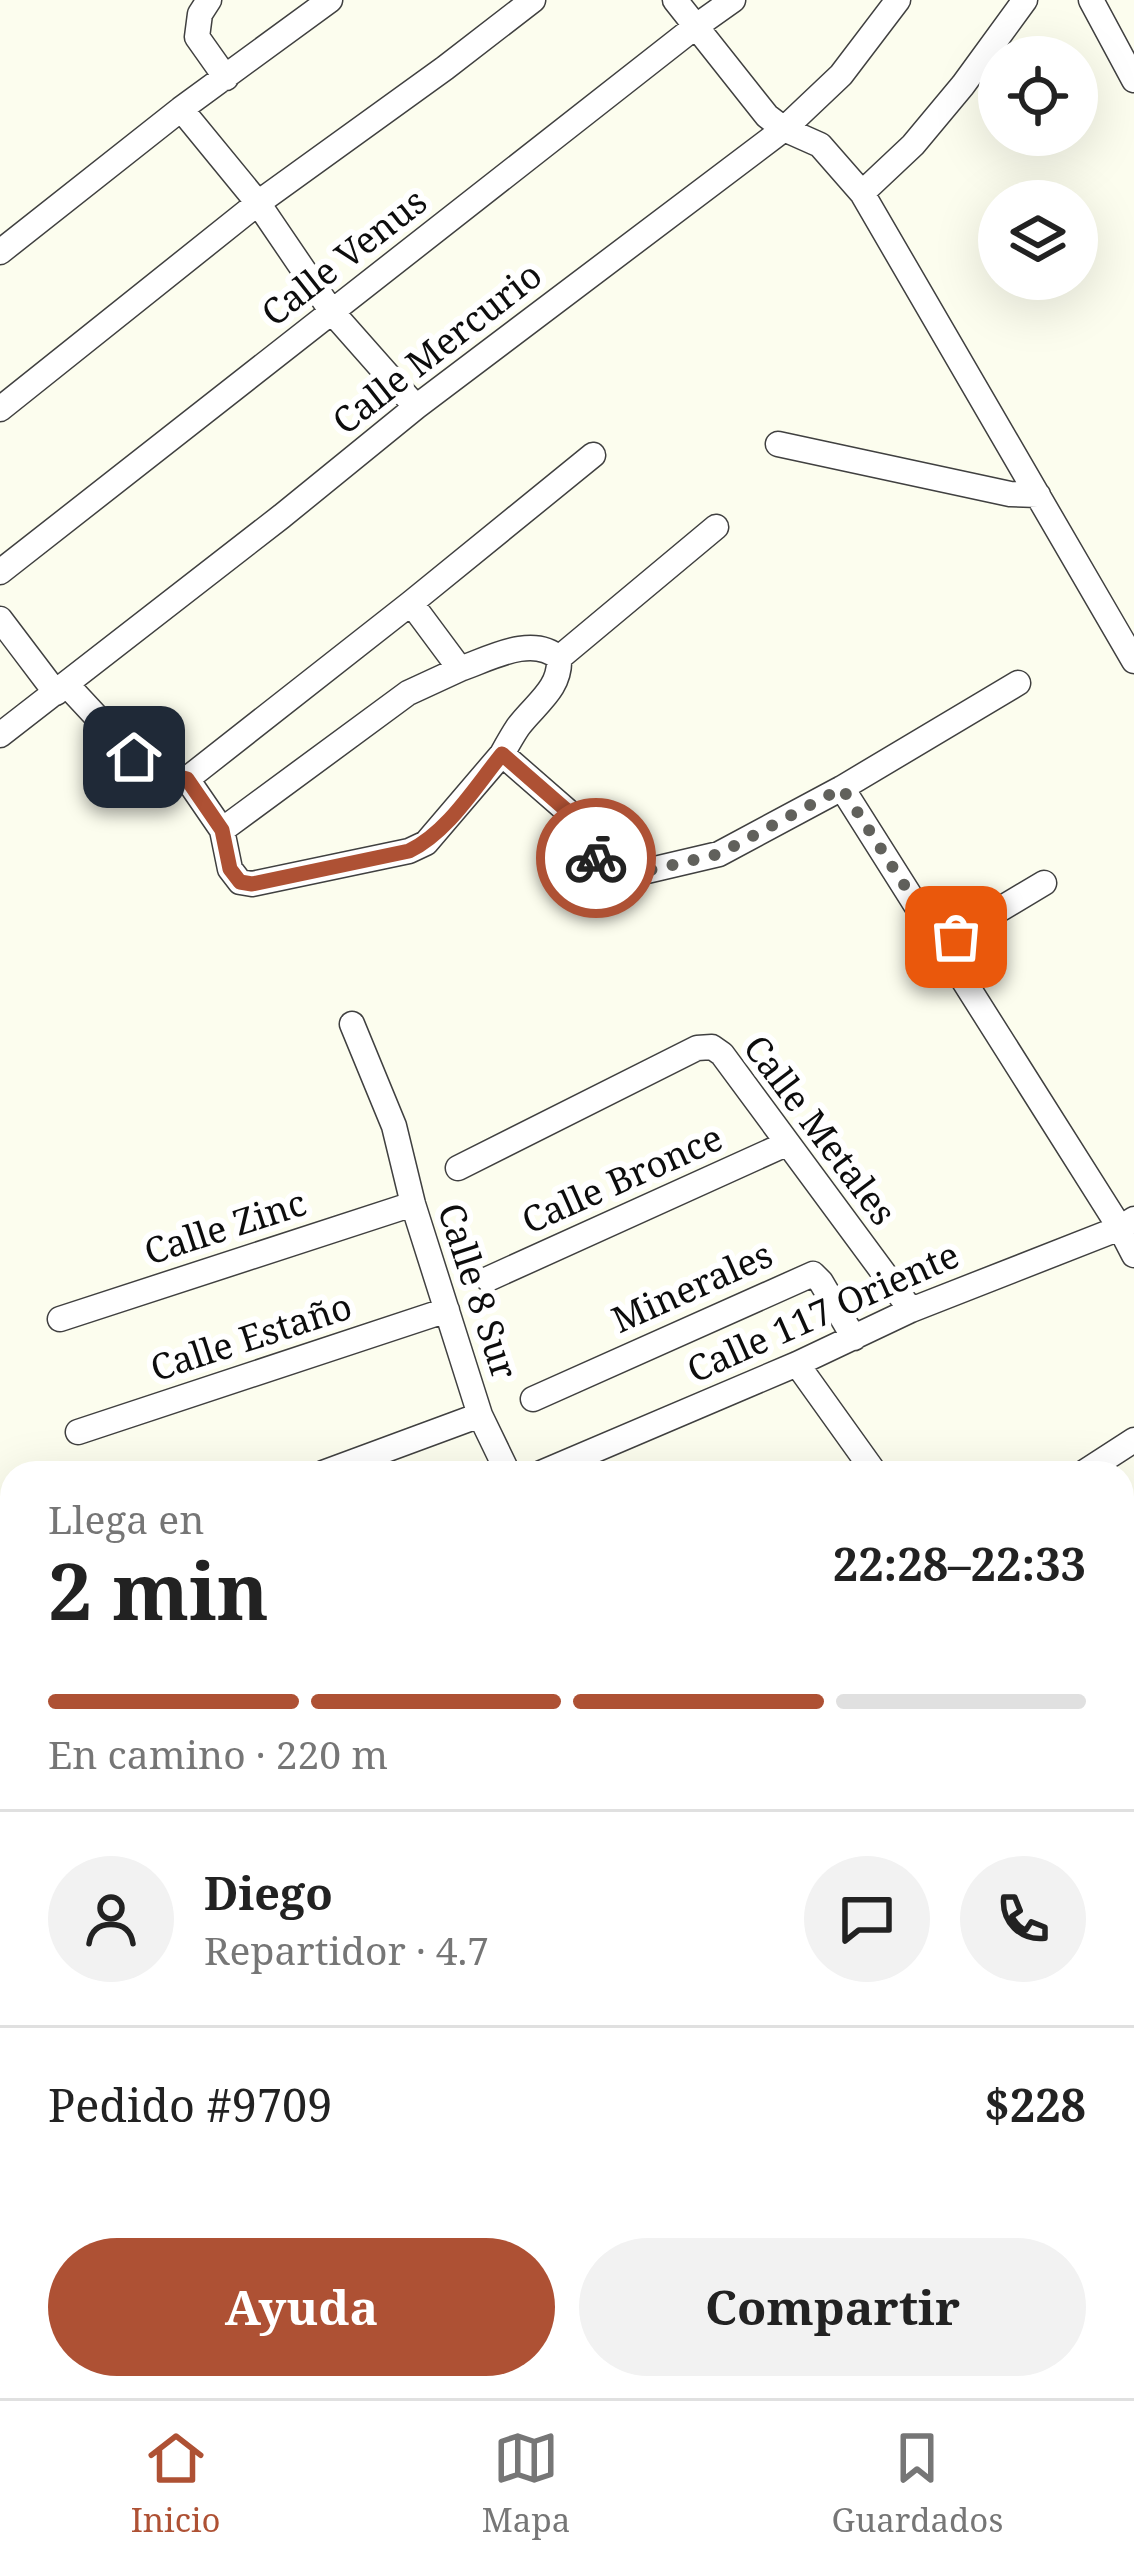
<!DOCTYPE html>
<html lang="es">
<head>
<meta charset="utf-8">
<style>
	:root { --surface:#fff; --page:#f2f2f2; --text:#222; --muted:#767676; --line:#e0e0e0; --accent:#ae5134 }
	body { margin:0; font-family:"Noto Serif",serif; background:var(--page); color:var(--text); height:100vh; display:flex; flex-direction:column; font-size:45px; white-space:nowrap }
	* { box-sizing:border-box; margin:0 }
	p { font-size:39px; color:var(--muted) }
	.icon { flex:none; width:66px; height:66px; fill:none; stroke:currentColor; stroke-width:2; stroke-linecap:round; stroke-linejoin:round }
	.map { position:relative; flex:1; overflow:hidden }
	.details { position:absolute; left:0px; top:1461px; width:1134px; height:939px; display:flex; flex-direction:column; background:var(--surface); border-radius:36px 36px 0 0; box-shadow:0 12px 48px #0002 }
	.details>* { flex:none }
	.buttons { position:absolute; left:978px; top:36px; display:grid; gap:24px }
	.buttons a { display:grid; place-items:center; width:120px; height:120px; border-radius:50%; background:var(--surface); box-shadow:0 12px 48px #0002; font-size:60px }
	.pin { position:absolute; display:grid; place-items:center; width:102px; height:102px; color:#fff; margin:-51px; border-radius:24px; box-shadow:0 6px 18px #0006 }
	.courier { position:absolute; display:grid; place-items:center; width:120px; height:120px; margin:-60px; border:9px solid #ae5134; border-radius:50%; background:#fff; color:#222; box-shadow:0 3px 15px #0007 }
	.head em { font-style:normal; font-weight:700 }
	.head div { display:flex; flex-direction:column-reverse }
	.head { display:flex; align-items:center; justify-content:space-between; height:204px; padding:0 48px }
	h1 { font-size:78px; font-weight:700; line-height:90px }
	.bar { display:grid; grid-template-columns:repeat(4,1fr); gap:18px 12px; align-content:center; height:144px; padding:0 48px }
	.bar i { height:15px; border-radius:9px; background:var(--line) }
	.bar .selected { background:var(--accent) }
	.bar p { grid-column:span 4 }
	.line { display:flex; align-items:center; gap:30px; padding:0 48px; border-top:3px solid var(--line) }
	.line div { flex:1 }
	.round { display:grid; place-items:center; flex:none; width:126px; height:126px; border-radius:63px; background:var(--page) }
	.cta { display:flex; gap:24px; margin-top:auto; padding:24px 48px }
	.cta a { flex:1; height:138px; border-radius:72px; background:var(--accent); color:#fff; font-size:48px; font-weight:700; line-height:138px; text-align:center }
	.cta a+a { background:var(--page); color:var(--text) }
	.menu { display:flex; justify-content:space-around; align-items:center; height:168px; border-top:3px solid var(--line); background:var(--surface); font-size:33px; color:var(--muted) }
	.menu a { display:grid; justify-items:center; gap:6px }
	.menu .selected { color:var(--accent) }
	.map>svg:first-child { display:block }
</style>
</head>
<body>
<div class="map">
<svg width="1134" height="2398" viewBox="0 0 1134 2398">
	<rect width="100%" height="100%" fill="#fcfdee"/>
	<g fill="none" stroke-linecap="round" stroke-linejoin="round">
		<g stroke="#404040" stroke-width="27">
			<path id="minor" d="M209,0L200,14L197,37L226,78
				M675,0L767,116L784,129L820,145L862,193L1134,661
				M1091,0L1134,80
				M181,109L258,203L332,312L416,407
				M862,193L913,145L963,85L1025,0
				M0,252L181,109L330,0
				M0,409L258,203L445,68L533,0
				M778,444L1010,494L1038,495
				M0,572L695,27L733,0
				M411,603L460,669C489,659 532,634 559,658
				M0,619L56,693
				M559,658C561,689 535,704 518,727C512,736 507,745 502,754L573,816L602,870L610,876L621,877L719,854L842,788L1018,683
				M559,658L716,527
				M67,685L134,757L152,770L187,779L222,830L230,869L240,882L252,884L409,851L426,843L502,754
				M0,735L282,516L416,407L784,129L841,75L898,0
				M187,779L411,603L593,455
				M842,788L1120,1228L1134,1255
				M222,830L408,693L460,669
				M942,944L1044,883
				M352,1024L394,1126L413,1204L480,1415L508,1473
				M458,1168L697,1048L712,1047L722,1054L911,1310
				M488,1279L786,1144
				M60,1319L413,1204
				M797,1364L875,1473
				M533,1399L813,1274L821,1282L854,1338
				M78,1432L447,1310
				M323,1473L480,1415
				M541,1473L797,1364L911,1310L1120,1228L1134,1219
				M1083,1473L1134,1440
				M0,1564L12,1568
				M0,1817L12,1835
				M1122,1844L1134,1867
				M0,2287L12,2271
				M1122,2365L1134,2357
				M74,2398L82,2388
				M225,2398L232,2388
				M1074,2398L1088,2388"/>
		</g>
		<use href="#minor" stroke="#fff" stroke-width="24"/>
	</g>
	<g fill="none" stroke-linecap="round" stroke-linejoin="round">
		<path stroke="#61615c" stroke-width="12" stroke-dasharray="0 21.6" d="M596,858C602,870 606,876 621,877L719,854L842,788L942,944L956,937"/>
		<path stroke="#ae5134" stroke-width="15" d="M134,757L152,770L187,779L222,830L230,869L240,882L252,884L409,851C448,832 475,787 502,754L573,816L596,858"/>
	</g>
	<g text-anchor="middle" stroke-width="12" stroke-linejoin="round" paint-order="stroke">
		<g font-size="36" fill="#0d0d0d" stroke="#fff">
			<text transform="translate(344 257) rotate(-38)" y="13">Calle Venus</text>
			<text transform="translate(437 348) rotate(-38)" y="13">Calle Mercurio</text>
			<text transform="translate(820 1130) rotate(53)" y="13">Calle Metales</text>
			<text transform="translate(622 1179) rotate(-24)" y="13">Calle Bronce</text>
			<text transform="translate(225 1227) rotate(-18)" y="13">Calle Zinc</text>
			<text transform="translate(692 1287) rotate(-24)" y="13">Minerales</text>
			<text transform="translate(478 1291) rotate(72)" y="13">Calle 8 Sur</text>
			<text transform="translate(823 1312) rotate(-24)" y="13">Calle 117 Oriente</text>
			<text transform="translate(251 1337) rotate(-18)" y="13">Calle Estaño</text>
		</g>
	</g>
</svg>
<div class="buttons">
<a><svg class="icon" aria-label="locate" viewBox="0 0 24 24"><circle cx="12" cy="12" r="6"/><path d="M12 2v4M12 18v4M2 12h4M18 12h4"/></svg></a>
<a><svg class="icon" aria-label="layers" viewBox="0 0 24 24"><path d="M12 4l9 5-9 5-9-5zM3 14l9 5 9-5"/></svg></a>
</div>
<div class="pin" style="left:956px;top:937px;background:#ea580c"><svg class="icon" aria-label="bag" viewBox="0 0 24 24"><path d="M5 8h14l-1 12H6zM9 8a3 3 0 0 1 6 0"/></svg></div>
<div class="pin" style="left:134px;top:757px;background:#1f2937"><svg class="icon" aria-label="home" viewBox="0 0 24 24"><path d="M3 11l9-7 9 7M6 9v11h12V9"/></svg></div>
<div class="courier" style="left:596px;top:858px"><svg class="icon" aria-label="bike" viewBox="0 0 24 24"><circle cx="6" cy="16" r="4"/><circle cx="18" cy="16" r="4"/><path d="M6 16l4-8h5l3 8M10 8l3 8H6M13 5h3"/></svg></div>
<section class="details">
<div class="head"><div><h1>2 min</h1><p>Llega en</p></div><em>22:28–22:33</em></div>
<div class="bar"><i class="selected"></i><i class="selected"></i><i class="selected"></i><i></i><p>En camino · 220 m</p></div>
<div class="line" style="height:216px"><a class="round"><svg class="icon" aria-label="person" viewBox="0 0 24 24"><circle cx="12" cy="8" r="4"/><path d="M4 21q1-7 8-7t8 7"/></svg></a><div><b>Diego</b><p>Repartidor · 4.7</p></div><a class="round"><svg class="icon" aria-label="chat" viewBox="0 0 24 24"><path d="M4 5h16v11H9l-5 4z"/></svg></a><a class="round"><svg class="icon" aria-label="phone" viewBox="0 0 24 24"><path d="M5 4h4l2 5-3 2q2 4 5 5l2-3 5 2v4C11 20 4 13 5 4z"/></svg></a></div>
<div class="line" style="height:156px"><div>Pedido #9709</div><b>$228</b></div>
<div class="cta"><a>Ayuda</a><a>Compartir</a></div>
</section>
</div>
<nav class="menu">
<a class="selected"><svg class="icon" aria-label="home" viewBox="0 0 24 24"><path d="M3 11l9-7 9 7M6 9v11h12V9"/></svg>Inicio</a>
<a><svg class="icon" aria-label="map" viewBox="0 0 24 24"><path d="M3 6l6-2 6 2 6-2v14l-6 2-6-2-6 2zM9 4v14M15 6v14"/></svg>Mapa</a>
<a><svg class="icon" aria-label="saved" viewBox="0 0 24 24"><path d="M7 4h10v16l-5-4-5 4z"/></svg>Guardados</a>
</nav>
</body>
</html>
